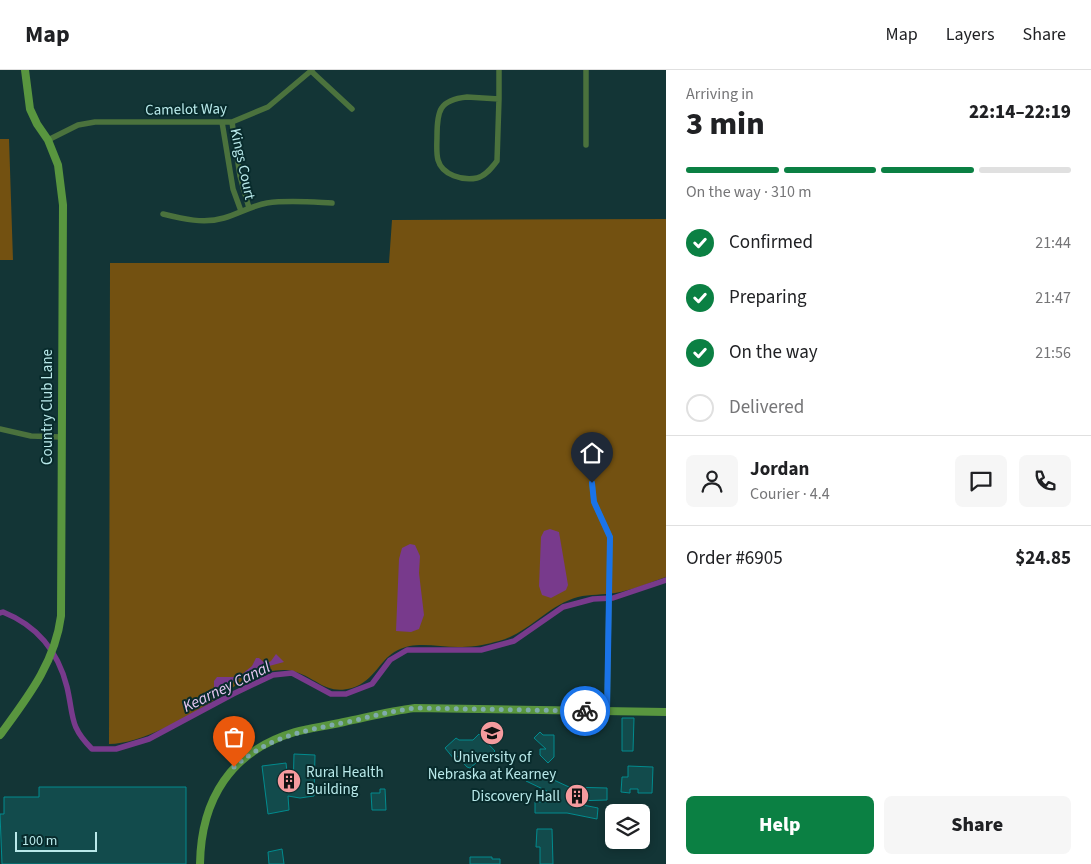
<!DOCTYPE html>
<html lang="en">
<head>
<meta charset="utf-8">
<style>
	:root { --surface:#fff; --page:#f6f6f6; --text:#202124; --muted:#757577; --line:#e0e0e0; --accent:#0b8043 }
	body { margin:0; font-family:"Source Sans 3",sans-serif; background:var(--page); color:var(--text); height:100vh; display:flex; flex-direction:column; font-size:19px; white-space:nowrap }
	* { box-sizing:border-box; margin:0 }
	p { font-size:16px; color:var(--muted) }
	.icon { flex:none; width:28px; height:28px; fill:none; stroke:currentColor; stroke-width:2; stroke-linecap:round; stroke-linejoin:round }
	.map { position:relative; flex:1; overflow:hidden }
	.side { display:flex; flex-direction:column; background:var(--surface); width:425px }
	.side>* { flex:none }
	.tools { position:absolute; left:605px; top:734px; display:grid; gap:10px }
	.tools a { display:grid; place-items:center; width:45px; height:45px; border-radius:8px; background:var(--surface); box-shadow:0 2px 8px #0003; font-size:25px }
	.scale { position:absolute; left:15px; bottom:12px; width:82px; box-sizing:border-box; padding-left:5px; border:2px solid #b9e9ea; border-top:0; font-size:14px; line-height:18px; white-space:nowrap; color:#b9e9ea; -webkit-text-stroke:4px #082b2c; paint-order:stroke }
	.pin { position:absolute; display:grid; place-items:center; width:42px; height:42px; color:#fff; margin:-51px -21px; border-radius:50% 50% 50% 0; rotate:-45deg; box-shadow:0 0 5px #0007 }
	.pin .icon { rotate:45deg }
	.courier { position:absolute; display:grid; place-items:center; width:50px; height:50px; margin:-25px; border:4px solid #1a73e8; border-radius:50%; background:#fff; color:#222; box-shadow:0 1px 6px #0007 }
	.overview em { font-style:normal; font-weight:800 }
	.overview div { display:flex; flex-direction:column-reverse }
	.overview { display:flex; align-items:center; justify-content:space-between; height:85px; padding:0 20px }
	h1 { font-size:32px; font-weight:800; line-height:38px }
	.bar { display:grid; grid-template-columns:repeat(4,1fr); gap:8px 5px; align-content:center; height:60px; padding:0 20px }
	.bar i { height:6px; border-radius:4px; background:var(--line) }
	.bar .active { background:var(--accent) }
	.bar p { grid-column:span 4 }
	.line { display:flex; align-items:center; gap:12px; padding:0 20px; border-top:1px solid var(--line) }
	.line div { flex:1 }
	.round { display:grid; place-items:center; flex:none; width:52px; height:52px; border-radius:8px; background:var(--page) }
	ol { padding:0 20px; list-style:none }
	li { display:flex; align-items:center; gap:15px; height:55px }
	li p { margin-inline-start:auto }
	li .icon { padding:5px; border-radius:50%; background:var(--accent); color:#fff; stroke-width:4 }
	li:last-child { color:var(--muted) }
	li i { width:28px; height:28px; border:2px solid var(--line); border-radius:50% }
	.cta { display:flex; gap:10px; margin-top:auto; padding:10px 20px }
	.cta a { flex:1; height:58px; border-radius:8px; background:var(--accent); color:#fff; font-size:20px; font-weight:800; line-height:58px; text-align:center }
	.cta a+a { background:var(--page); color:var(--text) }
	header { display:flex; align-items:center; gap:30px; box-sizing:border-box; height:70px; padding:0 25px; background:var(--surface); border-bottom:1px solid var(--line) }
	header strong { font-size:24px }
	nav { display:flex; gap:28px; margin-inline-start:auto; font-size:18px }
	main { display:flex; flex:1; min-height:0 }
	.map>svg:first-child { display:block }
</style>
</head>
<body>
<header>
<strong>Map</strong>
<nav><a>Map</a><a>Layers</a><a>Share</a></nav>
</header>
<main>
<div class="map">
<svg width="666" height="794" viewBox="0 0 666 794">
	<rect width="100%" height="100%" fill="#133536"/>
	<path fill="#735111" d="M0,69H9L13,190H0Z
		M666,149V507C649,513 633,520 615,523C603,525 590,524 578,527C548,535 529,563 499,571C488,574 474,577 462,577C441,578 417,570 398,580C380,588 375,611 352,618C326,625 318,609 296,602C283,597 264,602 251,607C239,612 227,622 216,629C188,647 141,674 109,674L110,193H389L392,150Z"/>
	<path fill="#783a8c" d="M550,459L559,462L568,515L566,520L551,528L542,525L539,516L541,467L544,461Z
		M410,474L415,475L420,486L419,503L424,545L419,559L411,562L396,561L399,489L402,478Z
		M276,584L284,592L258,599L217,620L214,618V611L217,607H233L241,605L252,596L256,588H259L266,594L271,591Z"/>
	<g fill="none" stroke-linecap="round" stroke-linejoin="round">
		<path stroke="#783a8c" stroke-width="5.5" d="M0,543L3,542C38,556 58,581 67,617C74,647 69,656 92,679H116L149,669L233,624L273,605L292,603L331,624H346L372,614L390,590L407,580H481L514,571L563,537L593,529L613,528L666,510"/>
	</g>
	<path fill="#124b4c" stroke="#028b8e" d="M622,648H634L633,681H622Z
		M540,662L543,665H554V687L548,693L540,685V679H546L534,668Z
		M479,664L495,681L485,691L482,688L470,698L467,697L457,686L454,689L445,678L456,668L459,670H473Z
		M294,684L315,685L314,726L300,728L288,726L289,740L268,744L262,696L286,693L289,721H293Z
		M628,696L653,697L652,723H638V719H630V723L621,722L622,707H628Z
		M532,700L569,717L607,718V730L574,731L573,733L598,738L597,749L567,743H535V732H547V721L526,711Z
		M39,717H186V794H2L0,744H4V727H39Z
		M380,719H385L386,740H372L371,723H380Z
		M537,759H552L553,794H540V777H536Z
		M282,779L284,794H269L268,782Z
		M470,787H492V789H500V794H470Z"/>
	<g fill="none" stroke-linecap="round" stroke-linejoin="round">
		<path stroke="#4b723d" stroke-width="5.5" d="M311,1L352,39
			M467,27L499,29L497,91C492,97 486,106 477,108C463,111 442,105 438,90C436,83 437,73 437,66C437,41 439,30 467,27Z
			M499,29V0
			M222,52L233,119L241,141
			M232,52L240,106L249,138
			M48,70L78,55L95,52H232L268,37L312,0
			M586,75V0
			M163,144C183,149 204,154 224,148C238,144 251,136 267,133C288,130 311,132 332,133
			M0,359L31,366L61,367
			M592,413L594,432L610,467L607,642"/>
		<path stroke="#59963f" stroke-width="8" d="M0,665C27,628 55,593 61,546L63,135L58,95L48,70L37,54L30,39L25,0
			M200,794C201,729 231,681 295,662C310,658 327,656 344,652C368,647 390,641 415,638L666,642"/>
	</g>
	<g fill="none" stroke-linecap="round" stroke-linejoin="round">
		<path stroke="#7faaab" stroke-width="5" stroke-dasharray="0 9" d="M234,697C270,666 303,661 347,652C370,647 391,641 415,638L585,641"/>
		<path stroke="#1a73e8" stroke-width="6" d="M585,641L607,642L610,467L594,432L592,413"/>
	</g>
	<defs>
		<g id="university-disc" transform="scale(1.25)"><circle r="9.5" fill="#f59b9e" stroke="#082b2c"/><path d="M0-5L7-2L0 1L-7-2ZM-4 1L0 2.5L4 1V4Q0 6-4 4Z" fill="#111"/></g>
		<g id="building-disc" transform="scale(1.25)"><circle r="9.5" fill="#f59b9e" stroke="#082b2c"/><path d="M-4-6H4V6H1V3H-1V6H-4ZM-2.5-4.3h1.7v1.8h-1.7ZM.8-4.3h1.7v1.8H.8ZM-2.5-1h1.7V.8h-1.7ZM.8-1h1.7V.8H.8Z" fill="#111"/></g>
	</defs>
	<g fill-rule="evenodd">
		<use href="#university-disc" x="492" y="663"/>
		<use href="#building-disc" x="289" y="711"/>
		<use href="#building-disc" x="577" y="726"/>
	</g>
	<g text-anchor="middle" stroke-width="4" stroke-linejoin="round" paint-order="stroke">
		<g font-size="15" fill="#b9e9ea" stroke="#082b2c">
			<text transform="translate(186 39) rotate(-1)" y="5">Camelot Way</text>
			<text transform="translate(243 94) rotate(78)" y="5">Kings Court</text>
			<text transform="translate(47 337) rotate(-90)" y="5">Country Club Lane</text>
		</g>
		<g font-size="15" fill="#b9e9ea" stroke="#082b2c">
			<text x="492" y="692">University of<tspan x="492" dy="17">Nebraska at Kearney</tspan></text>
			<text x="306" y="707" text-anchor="start">Rural Health<tspan x="306" dy="17">Building</tspan></text>
			<text x="560" y="731" text-anchor="end">Discovery Hall</text>
		</g>
		<g font-size="16" font-style="italic" fill="#e8c8f3" stroke="#082b2c">
			<text transform="translate(226 616) rotate(-26)" y="6">Kearney Canal</text>
		</g>
	</g>
</svg>
<div class="tools">
<a><svg class="icon" aria-label="layers" viewBox="0 0 24 24"><path d="M12 4l9 5-9 5-9-5zM3 14l9 5 9-5"/></svg></a>
</div>
<div class="scale">100 m</div>
<div class="pin" style="left:234px;top:697px;background:#ea580c"><svg class="icon" aria-label="bag" viewBox="0 0 24 24"><path d="M5 8h14l-1 12H6zM9 8a3 3 0 0 1 6 0"/></svg></div>
<div class="pin" style="left:592px;top:413px;background:#1f2937"><svg class="icon" aria-label="home" viewBox="0 0 24 24"><path d="M3 11l9-7 9 7M6 9v11h12V9"/></svg></div>
<div class="courier" style="left:585px;top:641px"><svg class="icon" aria-label="bike" viewBox="0 0 24 24"><circle cx="6" cy="16" r="4"/><circle cx="18" cy="16" r="4"/><path d="M6 16l4-8h5l3 8M10 8l3 8H6M13 5h3"/></svg></div>
</div>
<section class="side">
<div class="overview"><div><h1>3 min</h1><p>Arriving in</p></div><em>22:14–22:19</em></div>
<div class="bar"><i class="active"></i><i class="active"></i><i class="active"></i><i></i><p>On the way · 310 m</p></div>
<ol>
<li><svg class="icon" aria-label="check" viewBox="0 0 24 24"><path d="M5 12l5 5 9-10"/></svg>Confirmed<p>21:44</p></li>
<li><svg class="icon" aria-label="check" viewBox="0 0 24 24"><path d="M5 12l5 5 9-10"/></svg>Preparing<p>21:47</p></li>
<li><svg class="icon" aria-label="check" viewBox="0 0 24 24"><path d="M5 12l5 5 9-10"/></svg>On the way<p>21:56</p></li>
<li><i></i>Delivered</li>
</ol>
<div class="line" style="height:90px"><a class="round"><svg class="icon" aria-label="person" viewBox="0 0 24 24"><circle cx="12" cy="8" r="4"/><path d="M4 21q1-7 8-7t8 7"/></svg></a><div><b>Jordan</b><p>Courier · 4.4</p></div><a class="round"><svg class="icon" aria-label="chat" viewBox="0 0 24 24"><path d="M4 5h16v11H9l-5 4z"/></svg></a><a class="round"><svg class="icon" aria-label="phone" viewBox="0 0 24 24"><path d="M5 4h4l2 5-3 2q2 4 5 5l2-3 5 2v4C11 20 4 13 5 4z"/></svg></a></div>
<div class="line" style="height:65px"><div>Order #6905</div><b>$24.85</b></div>
<div class="cta"><a>Help</a><a>Share</a></div>
</section>
</main>
</body>
</html>
